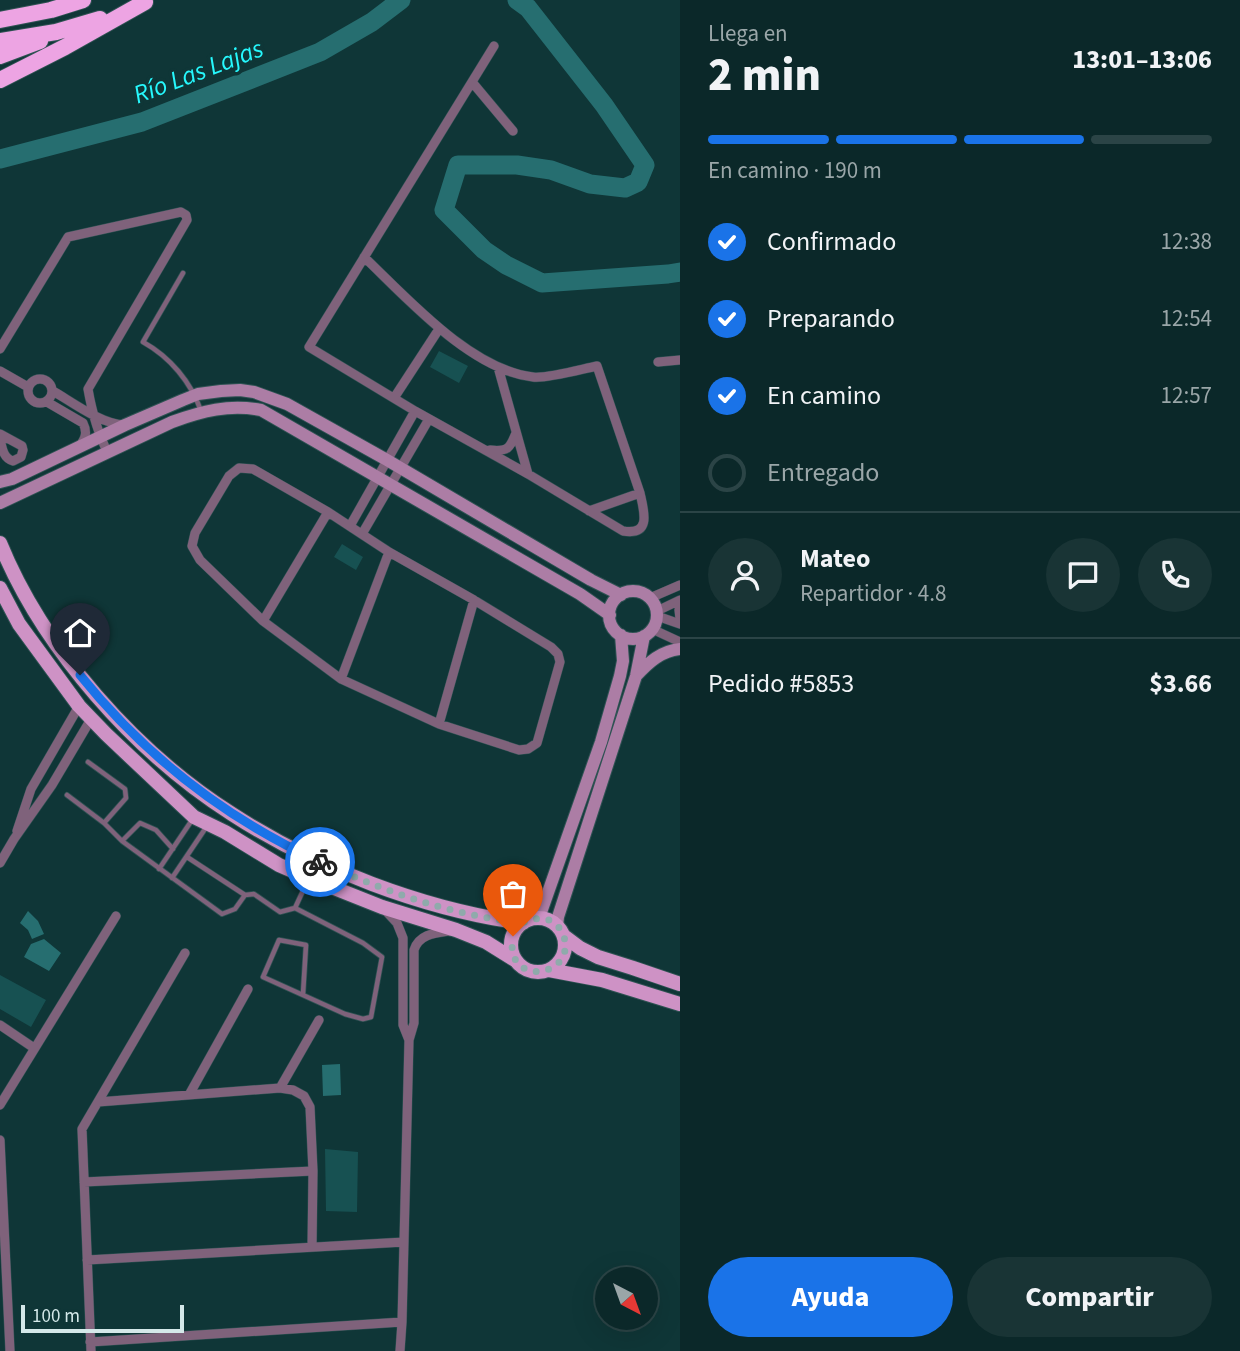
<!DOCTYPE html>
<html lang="es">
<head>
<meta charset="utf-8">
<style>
	:root { --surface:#0b2829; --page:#193435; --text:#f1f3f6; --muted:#9aa6a8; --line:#2b4446; --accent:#1a73e8 }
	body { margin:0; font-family:"Source Sans 3",sans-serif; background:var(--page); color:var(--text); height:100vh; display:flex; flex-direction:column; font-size:26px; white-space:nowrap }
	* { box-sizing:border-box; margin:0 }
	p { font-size:23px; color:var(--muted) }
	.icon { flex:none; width:38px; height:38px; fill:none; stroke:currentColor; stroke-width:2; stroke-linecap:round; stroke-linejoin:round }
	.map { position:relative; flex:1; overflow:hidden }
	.panel { display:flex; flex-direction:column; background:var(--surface); width:560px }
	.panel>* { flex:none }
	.needle { width:46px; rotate:139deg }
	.controls { position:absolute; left:595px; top:1267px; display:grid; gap:14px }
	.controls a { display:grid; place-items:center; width:63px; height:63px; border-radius:50%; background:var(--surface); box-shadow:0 7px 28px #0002,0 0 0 2px var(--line); font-size:35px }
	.scale { position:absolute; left:21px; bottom:18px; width:163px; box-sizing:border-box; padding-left:7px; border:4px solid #d4e8e9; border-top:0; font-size:19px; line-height:24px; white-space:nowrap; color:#d4e8e9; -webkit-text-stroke:5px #0f3637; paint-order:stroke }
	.pin { position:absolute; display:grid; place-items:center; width:60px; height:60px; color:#fff; margin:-72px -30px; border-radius:50% 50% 50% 0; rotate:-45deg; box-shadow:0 0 7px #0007 }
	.pin .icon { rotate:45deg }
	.courier { position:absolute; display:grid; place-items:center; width:70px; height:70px; margin:-35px; border:5px solid #1a73e8; border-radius:50%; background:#fff; color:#222; box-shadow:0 2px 9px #0007 }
	.summary em { font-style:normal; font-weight:800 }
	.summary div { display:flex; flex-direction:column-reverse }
	.summary { display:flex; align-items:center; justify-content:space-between; height:119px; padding:0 28px }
	h1 { font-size:46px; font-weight:800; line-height:52px }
	.bar { display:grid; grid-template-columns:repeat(4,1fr); gap:10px 7px; align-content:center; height:84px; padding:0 28px }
	.bar i { height:9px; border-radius:5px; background:var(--line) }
	.bar .current { background:var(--accent) }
	.bar p { grid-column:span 4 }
	.line { display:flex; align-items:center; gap:18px; padding:0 28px; border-top:2px solid var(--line) }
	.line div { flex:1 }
	.round { display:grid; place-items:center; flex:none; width:74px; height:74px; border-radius:37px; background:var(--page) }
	ol { padding:0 28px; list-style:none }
	li { display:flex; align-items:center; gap:21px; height:77px }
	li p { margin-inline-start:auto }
	li .icon { padding:7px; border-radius:50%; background:var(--accent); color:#fff; stroke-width:4 }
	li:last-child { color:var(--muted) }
	li i { width:38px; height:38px; border:4px solid var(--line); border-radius:50% }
	.cta { display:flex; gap:14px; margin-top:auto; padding:14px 28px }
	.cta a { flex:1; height:80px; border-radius:42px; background:var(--accent); color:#fff; font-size:28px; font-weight:800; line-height:80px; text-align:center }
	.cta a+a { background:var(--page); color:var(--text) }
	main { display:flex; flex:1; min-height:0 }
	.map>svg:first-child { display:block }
</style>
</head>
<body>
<main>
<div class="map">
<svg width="680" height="1351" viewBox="0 0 680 1351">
	<rect width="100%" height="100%" fill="#0f3637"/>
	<path fill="#175152" d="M439,351L468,366L459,383L430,367Z
		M342,544L363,557L356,570L334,557Z
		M0,975L46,1000L31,1027L0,1009Z
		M325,1149L358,1152L357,1212L326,1211Z"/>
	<path fill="#266e70" d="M28,911L38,921L44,934L32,939L28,930L20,923Z
		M44,939L61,953L49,971L24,957L31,944Z
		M340,1064L341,1095L323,1096L322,1065Z"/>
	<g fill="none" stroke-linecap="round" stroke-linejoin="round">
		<path stroke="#266e70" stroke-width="19" d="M517,0L528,8L604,105L645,165L638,182L625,188L590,184L551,170L517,165H458L444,210L484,250L506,265L542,283L668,274L680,272
			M0,159L142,122L320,52L372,22L401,0"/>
		<g stroke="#2f5253" stroke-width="6">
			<path id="lane" d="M183,273L143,342C170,357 191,382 201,411
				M88,762L125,789L126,798L104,823
				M67,795L104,823L122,841L222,914L235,909L245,895L254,894L280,912L295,908L308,880
				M122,841L140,823L156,830L173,849
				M187,857L245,895
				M159,869L192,820
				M172,878L207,826
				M295,908L363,943L382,957L371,1017L363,1019L345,1014L263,977L279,940L306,945L303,994"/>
		</g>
		<g stroke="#2f5253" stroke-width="10">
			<path id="street" d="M472,82L513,131
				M364,257C408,299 471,370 533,377C547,379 582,369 597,366L640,493C644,511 652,536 623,531L528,474L415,411L309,347L494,46
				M0,349L68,237L181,212L186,215L187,220L88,389C92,412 97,432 108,453
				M658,362L680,360
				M498,367L528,474
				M0,371L28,387
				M28 391a12 12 0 1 1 24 0a12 12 0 1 1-24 0Z
				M53,391C72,402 101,424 124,425
				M394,398L439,329
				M47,402L83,423C88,433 85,439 79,447
				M0,434L22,446L23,450L21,457L13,461C3,458 2,448 0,438
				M490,450C508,452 510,448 516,433
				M239,468L253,469L328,512L389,552L474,600L551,647L558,654L560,662L537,743L528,749L519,750L439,724L341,679L263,621L200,560L192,546L195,533L229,476Z
				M589,511L640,493
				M350,526L415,411
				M362,534L429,419
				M650,598L680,585
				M680,606L679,610L680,619
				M657,611L680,600
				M657,616L680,624
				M263,621L328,512
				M652,629L680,642
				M341,679L389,552
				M439,724L474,600
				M17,831L31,789L79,706
				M0,863L14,839L52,785L91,719
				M384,909L397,923L403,938V1025L409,1040
				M0,1025L34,1048
				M280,1088L319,1020
				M189,1095L248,989
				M98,1102L280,1088L293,1090L304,1096L310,1107L313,1171L312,1247
				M0,1105L116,916
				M0,1140L10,1351
				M84,1182L313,1171
				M87,1260L404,1242
				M90,1342L402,1322
				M91,1351L82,1129L185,953
				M400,1351L402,1322L409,1040L414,1023V950C419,934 435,933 450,931"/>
		</g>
		<g stroke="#2f5253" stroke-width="14">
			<path id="secondary" d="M0,482L12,479L125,425L183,400L198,394L221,391L240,390L254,392L287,404L387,460L591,580L621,595
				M0,503L172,422C202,411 229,404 261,410L580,594L610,615
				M609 615a24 24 0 1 1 48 0a24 24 0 1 1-48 0Z
				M636,676C649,662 661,651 680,649
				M539,918L601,742L620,676L623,661L621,635
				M557,926L558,917L636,676L644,636"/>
		</g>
		<g stroke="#2f5253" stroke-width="16">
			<path id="primary" d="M0,543C43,649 136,753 232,814C315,868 425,910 523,923
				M0,588L19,624L79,706L106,734L194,817L225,832L279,865L309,878L382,907L456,930L486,942L515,960
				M511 945a27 27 0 1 1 54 0a27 27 0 1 1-54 0Z
				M564,936L580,948L598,957L633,968L680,984
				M549,970L602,980L680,1004"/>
		</g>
		<g stroke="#2f5253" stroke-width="18">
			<path id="highway" d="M0,20L51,10L83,0
				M0,41L56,32L100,19
				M0,56L40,41
				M0,80L65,47L145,2"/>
		</g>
		<use href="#lane" stroke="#7f627b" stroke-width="4.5"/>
		<use href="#street" stroke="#7f627b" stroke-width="9"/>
		<use href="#secondary" stroke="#ac7da5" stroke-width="12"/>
		<use href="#primary" stroke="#ce92c5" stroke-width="14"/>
		<use href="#highway" stroke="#eda4e3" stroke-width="16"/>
	</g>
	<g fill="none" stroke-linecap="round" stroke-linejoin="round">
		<path stroke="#8faaab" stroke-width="7" stroke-dasharray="0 12.6" d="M320,862C380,889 444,913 509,921C514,922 520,923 525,922C532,920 538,917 546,919C554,921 562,929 564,937C576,978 503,988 513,936"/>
		<path stroke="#1a73e8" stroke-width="9" d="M80,675C145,756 227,819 320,862"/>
	</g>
	<g text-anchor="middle" stroke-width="7" stroke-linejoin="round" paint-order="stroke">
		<g font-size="26" font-style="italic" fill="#26f8fd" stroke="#0f3637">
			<text transform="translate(198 71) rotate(-21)" y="9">Río Las Lajas</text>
		</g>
	</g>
</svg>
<div class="controls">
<a><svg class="needle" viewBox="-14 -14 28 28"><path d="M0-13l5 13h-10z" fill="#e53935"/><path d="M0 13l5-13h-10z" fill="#9aa6a8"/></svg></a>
</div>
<div class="scale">100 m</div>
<div class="pin" style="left:513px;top:936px;background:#ea580c"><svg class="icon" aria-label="bag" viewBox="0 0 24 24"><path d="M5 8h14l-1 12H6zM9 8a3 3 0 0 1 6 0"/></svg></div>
<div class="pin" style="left:80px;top:675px;background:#1f2937"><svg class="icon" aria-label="home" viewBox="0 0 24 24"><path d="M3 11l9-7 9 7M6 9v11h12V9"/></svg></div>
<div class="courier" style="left:320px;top:862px"><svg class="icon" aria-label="bike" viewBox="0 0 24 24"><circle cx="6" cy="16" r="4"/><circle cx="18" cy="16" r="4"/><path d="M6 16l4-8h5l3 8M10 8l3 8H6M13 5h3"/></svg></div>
</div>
<section class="panel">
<div class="summary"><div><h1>2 min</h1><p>Llega en</p></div><em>13:01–13:06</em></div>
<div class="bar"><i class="current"></i><i class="current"></i><i class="current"></i><i></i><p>En camino · 190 m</p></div>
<ol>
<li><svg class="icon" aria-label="check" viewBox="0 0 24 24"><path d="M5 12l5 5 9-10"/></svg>Confirmado<p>12:38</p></li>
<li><svg class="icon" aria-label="check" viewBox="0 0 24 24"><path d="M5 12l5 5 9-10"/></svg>Preparando<p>12:54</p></li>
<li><svg class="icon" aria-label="check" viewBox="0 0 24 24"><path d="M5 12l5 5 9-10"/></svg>En camino<p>12:57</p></li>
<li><i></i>Entregado</li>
</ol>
<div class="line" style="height:126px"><a class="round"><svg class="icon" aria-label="person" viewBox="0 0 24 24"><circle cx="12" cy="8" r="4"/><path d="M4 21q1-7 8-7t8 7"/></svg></a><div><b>Mateo</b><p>Repartidor · 4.8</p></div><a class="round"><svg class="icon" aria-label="chat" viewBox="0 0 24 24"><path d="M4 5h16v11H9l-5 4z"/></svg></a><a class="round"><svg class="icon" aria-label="phone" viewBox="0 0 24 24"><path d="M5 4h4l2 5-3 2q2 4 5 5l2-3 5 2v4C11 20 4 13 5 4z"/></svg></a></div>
<div class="line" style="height:91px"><div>Pedido #5853</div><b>$3.66</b></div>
<div class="cta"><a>Ayuda</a><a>Compartir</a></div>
</section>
</main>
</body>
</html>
